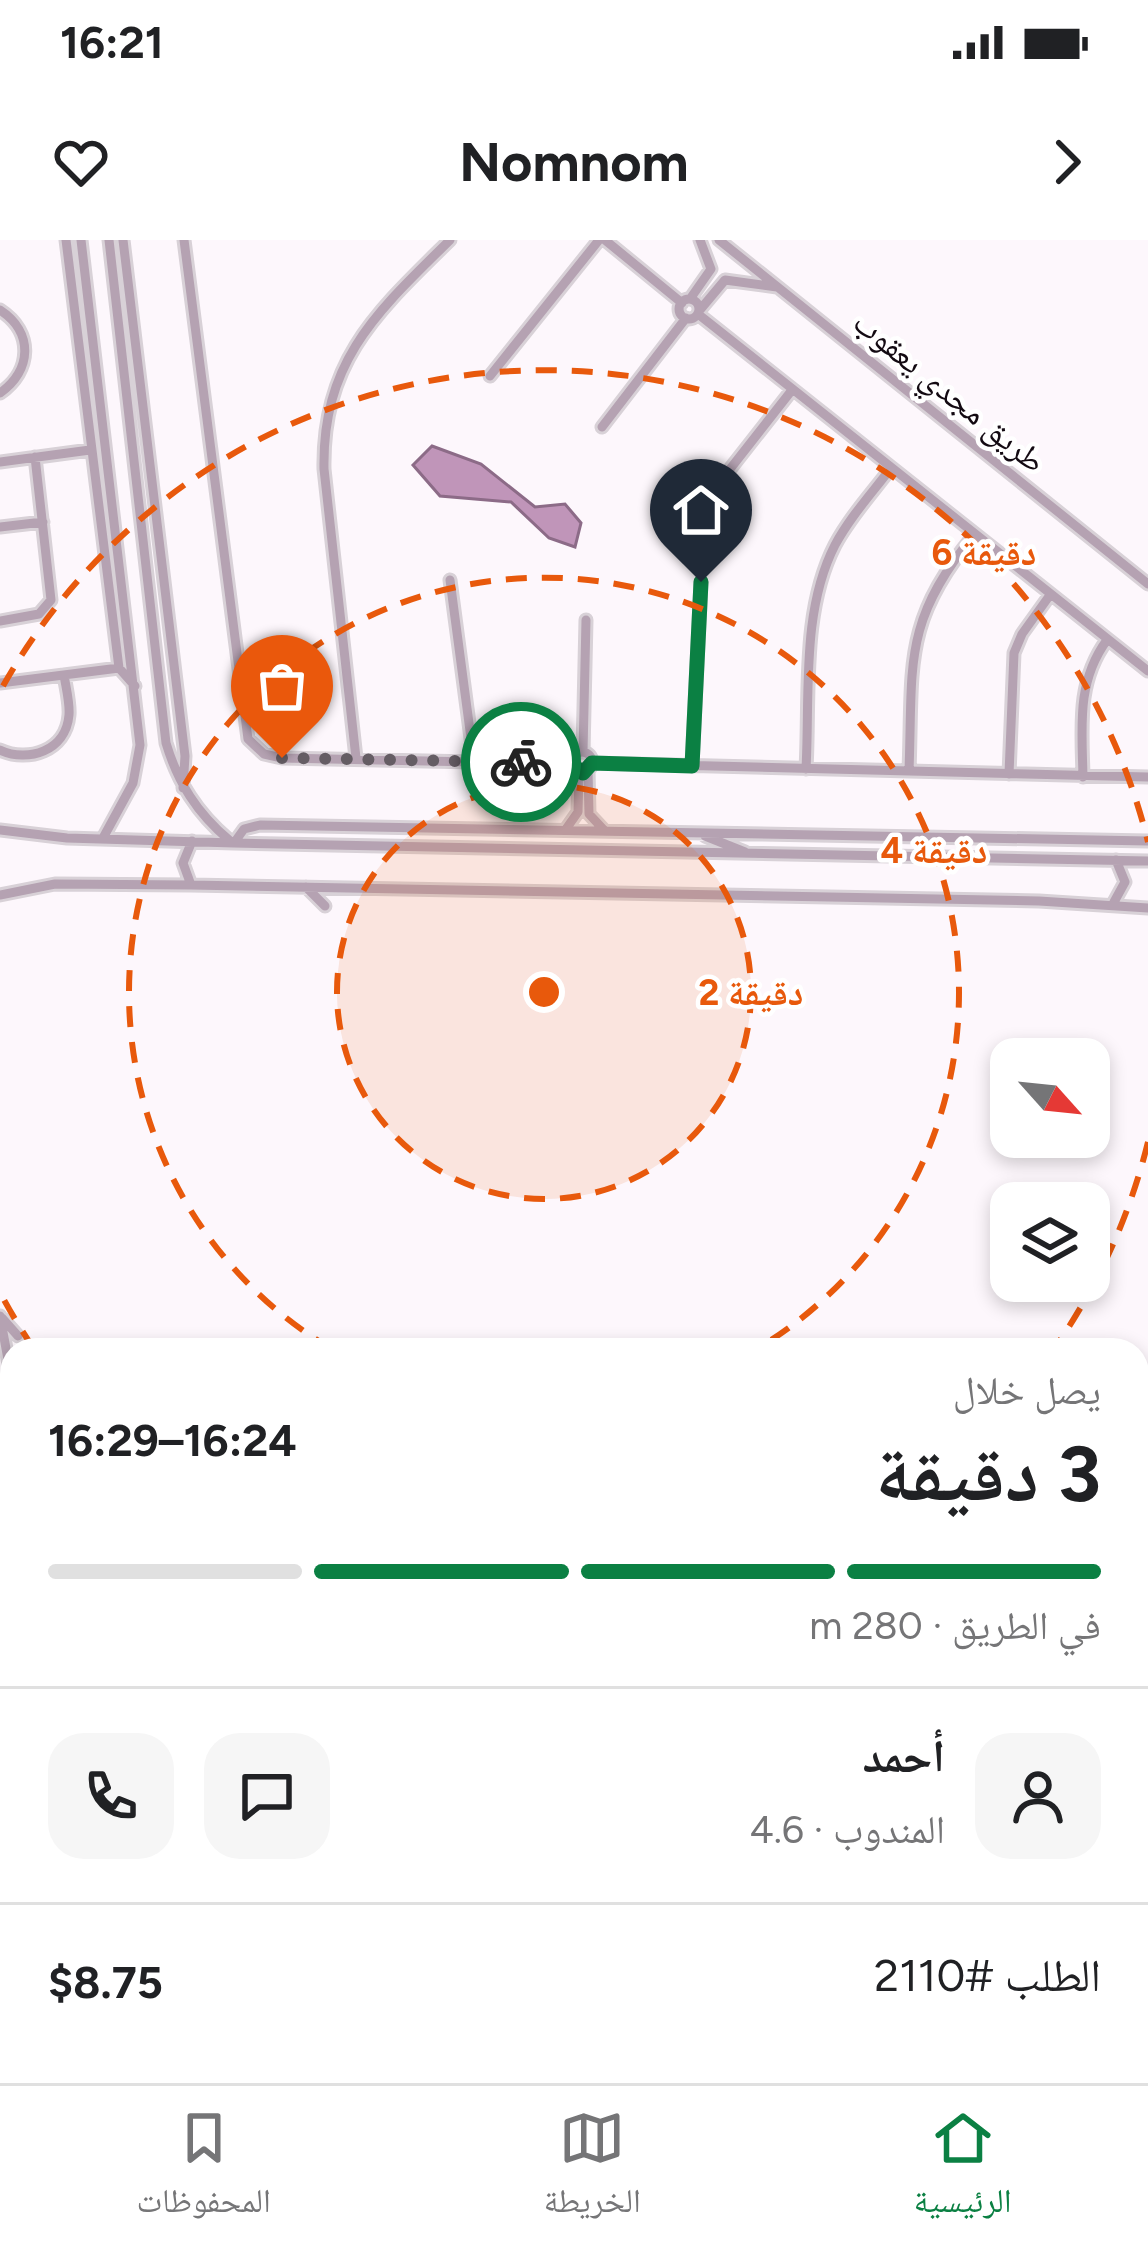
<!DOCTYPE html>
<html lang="ar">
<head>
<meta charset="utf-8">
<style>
	:root { --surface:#fff; --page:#f6f6f6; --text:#202124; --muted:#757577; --line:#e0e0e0; --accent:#0b8043 }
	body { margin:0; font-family:Figtree,"Noto Naskh Arabic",sans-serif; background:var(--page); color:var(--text); direction:rtl; height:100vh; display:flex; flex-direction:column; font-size:45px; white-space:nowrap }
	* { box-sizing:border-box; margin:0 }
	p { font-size:39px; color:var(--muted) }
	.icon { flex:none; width:66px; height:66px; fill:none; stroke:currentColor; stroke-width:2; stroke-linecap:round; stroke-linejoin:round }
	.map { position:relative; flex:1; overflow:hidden; direction:ltr }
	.panel { position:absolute; left:0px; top:1098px; width:1149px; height:747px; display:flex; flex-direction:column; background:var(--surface); border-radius:36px 36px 0 0; box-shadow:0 6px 18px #0003; direction:rtl }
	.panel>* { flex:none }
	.needle { width:78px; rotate:117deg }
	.tools { position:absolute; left:990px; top:798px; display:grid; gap:24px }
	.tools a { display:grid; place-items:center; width:120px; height:120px; border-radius:24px; background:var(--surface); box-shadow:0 6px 18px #0003; font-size:60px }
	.pin { position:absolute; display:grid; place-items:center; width:102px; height:102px; color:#fff; margin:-123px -51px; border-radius:50% 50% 50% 0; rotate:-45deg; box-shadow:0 0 12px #0007 }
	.pin .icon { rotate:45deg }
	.courier { position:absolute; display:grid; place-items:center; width:120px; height:120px; margin:-60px; border:9px solid #0b8043; border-radius:50%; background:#fff; color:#222; box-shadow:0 3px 15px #0007 }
	.headline em { font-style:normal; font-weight:700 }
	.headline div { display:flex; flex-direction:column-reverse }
	.headline { display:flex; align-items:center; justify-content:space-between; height:204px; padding:0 48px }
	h1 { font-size:78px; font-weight:700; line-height:90px }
	.bar { display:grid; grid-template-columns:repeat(4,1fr); gap:18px 12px; align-content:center; height:144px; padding:0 48px }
	.bar i { height:15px; border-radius:9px; background:var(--line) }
	.bar .current { background:var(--accent) }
	.bar p { grid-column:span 4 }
	.line { display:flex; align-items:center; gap:30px; padding:0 48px; border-top:3px solid var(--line) }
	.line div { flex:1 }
	.round { display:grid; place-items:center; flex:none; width:126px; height:126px; border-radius:36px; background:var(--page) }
	.status { display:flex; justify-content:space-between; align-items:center; height:84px; padding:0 60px; background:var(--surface); direction:ltr }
	.status svg { height:33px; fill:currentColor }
	header { display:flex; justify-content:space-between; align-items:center; height:156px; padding:0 48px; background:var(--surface); font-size:54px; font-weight:700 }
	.tabs { display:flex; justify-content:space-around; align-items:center; height:168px; border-top:3px solid var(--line); background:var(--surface); font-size:33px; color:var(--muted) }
	.tabs a { display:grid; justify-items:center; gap:6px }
	.tabs .current { color:var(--accent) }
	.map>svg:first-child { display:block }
</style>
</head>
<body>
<div class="status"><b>16:21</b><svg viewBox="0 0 49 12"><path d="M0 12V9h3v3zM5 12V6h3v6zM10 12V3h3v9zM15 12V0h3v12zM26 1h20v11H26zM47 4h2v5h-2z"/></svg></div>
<header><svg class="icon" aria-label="forward" viewBox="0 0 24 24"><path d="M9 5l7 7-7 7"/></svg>Nomnom<svg class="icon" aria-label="heart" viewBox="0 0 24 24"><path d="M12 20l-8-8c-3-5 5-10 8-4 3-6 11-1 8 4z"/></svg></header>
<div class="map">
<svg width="1148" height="1843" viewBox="0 0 1148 1843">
	<rect width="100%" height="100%" fill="#fdf7fc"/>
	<path fill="#c095b9" stroke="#8c6b87" stroke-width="3" d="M432,206L481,224L535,267L565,264L581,283L575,307L549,298L511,262L440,256L413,225Z"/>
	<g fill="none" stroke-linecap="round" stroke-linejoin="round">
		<g stroke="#d8d1d7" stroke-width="15">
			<path id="street" d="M66,0L119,428L135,446
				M81,0L140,505L133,543L103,598
				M109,0L166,503C178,543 197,573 229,600
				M123,0L185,516L183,548
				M184,0L248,499L264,514L282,518L571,524
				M605,0L682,63
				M719,0L1148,344
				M690,59L711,29L700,0
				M679 69a10 10 0 1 1 20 0a10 10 0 1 1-20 0Z
				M0,70C34,92 32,131 0,153
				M699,71L725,40L777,47
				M698,74L1148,431
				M490,136L599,0
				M602,187L686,78
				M0,222L90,210
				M712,252L792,150
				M0,287L43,282
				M450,340L474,521
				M0,381L39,374L51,360L35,217
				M0,443L119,428
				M0,510C28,523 66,511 69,475C70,463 66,448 64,435
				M572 522a10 10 0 1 1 20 0a10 10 0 1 1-20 0Z
				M583,512L586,380
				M356,518L324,229C322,120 378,71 450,0
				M592,523L1148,537
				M692,526L701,342
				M806,529C810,456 801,371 835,305C850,277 872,253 891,228
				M588,530L589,574L603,589
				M909,531C913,424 902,382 974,295
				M1009,534L1014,413L1022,394L1050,355
				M1083,537C1082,488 1076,442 1107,400
				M566,589L578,572L579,533
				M0,590L67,598L234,603L1148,621
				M705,596L745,612
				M234,603L244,589L260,585L1148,601
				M191,645L183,623L192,601
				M306,647L325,666
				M0,655L55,644L191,645L1039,661L1148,668
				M1114,662L1125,642L1116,620
				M0,1076L12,1141
				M2,1078L18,1096
				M0,1227L12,1285
				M0,1283L12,1297
				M1137,1417L1148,1411
				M1137,1453L1148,1448
				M1137,1529L1148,1523
				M1137,1676L1148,1681
				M1137,1754L1148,1757
				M119,1833L120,1843
				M180,1833L197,1843
				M530,1833L536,1843
				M647,1833L683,1841L721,1833
				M850,1833L853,1843
				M957,1833L960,1843
				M335,1843L354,1833
				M406,1843L425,1833
				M550,1843L569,1833
				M896,1843L922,1833
				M1108,1843H1122"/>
		</g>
		<use href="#street" stroke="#b5a2b2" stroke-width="9"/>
	</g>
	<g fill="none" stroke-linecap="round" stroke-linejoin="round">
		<path stroke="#655d64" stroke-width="12" stroke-dasharray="0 21.6" d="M282,518L521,522"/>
		<path stroke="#0b8043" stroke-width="15" d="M521,522L571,524L583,533L592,523L692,526L701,342"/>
	</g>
	<circle cx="544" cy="752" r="207" fill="#e8590c" fill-opacity=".12"/>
	<g fill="none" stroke="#e8590c" stroke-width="6" stroke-dasharray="21 15">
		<circle cx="544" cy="752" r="207"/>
		<path d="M333 1110A415 415 0 1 1 755 1110"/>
		<path d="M1148 902A622 622 0 0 1 1054 1109M34 1109A622 622 0 0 1 3 1058M3 446A622 622 0 0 1 1148 602"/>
	</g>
	<g text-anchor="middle" stroke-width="9" stroke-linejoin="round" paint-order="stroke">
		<g font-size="33" fill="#130a12" stroke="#fff">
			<text transform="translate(950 151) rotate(39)" y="12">طريق مجدي يعقوب</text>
		</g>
	</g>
	<circle cx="544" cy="752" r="18" fill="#e8590c" stroke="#fff" stroke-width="6"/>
	<g font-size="36" text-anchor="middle" font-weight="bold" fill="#e8590c" stroke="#fff" stroke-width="9" stroke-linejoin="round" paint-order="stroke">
		<text x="984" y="325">6 دقيقة</text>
		<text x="934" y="623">4 دقيقة</text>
		<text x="751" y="765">2 دقيقة</text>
	</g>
</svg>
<div class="tools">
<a><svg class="needle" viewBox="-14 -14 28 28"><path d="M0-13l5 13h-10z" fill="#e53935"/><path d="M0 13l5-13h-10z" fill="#757577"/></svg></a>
<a><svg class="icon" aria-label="layers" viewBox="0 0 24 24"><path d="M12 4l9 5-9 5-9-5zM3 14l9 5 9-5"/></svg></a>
</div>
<div class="pin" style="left:282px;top:518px;background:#ea580c"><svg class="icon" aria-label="bag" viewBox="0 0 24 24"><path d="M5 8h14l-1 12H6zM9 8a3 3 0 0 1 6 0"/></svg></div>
<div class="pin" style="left:701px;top:342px;background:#1f2937"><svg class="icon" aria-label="home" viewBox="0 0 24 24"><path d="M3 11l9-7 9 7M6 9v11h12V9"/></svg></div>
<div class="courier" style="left:521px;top:522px"><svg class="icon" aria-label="bike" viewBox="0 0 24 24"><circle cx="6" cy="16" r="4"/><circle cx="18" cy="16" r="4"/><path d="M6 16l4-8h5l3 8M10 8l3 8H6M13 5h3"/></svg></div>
<section class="panel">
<div class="headline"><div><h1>3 دقيقة</h1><p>يصل خلال</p></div><em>16:24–16:29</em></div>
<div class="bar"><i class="current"></i><i class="current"></i><i class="current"></i><i></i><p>في الطريق · 280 m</p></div>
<div class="line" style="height:216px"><a class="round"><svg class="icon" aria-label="person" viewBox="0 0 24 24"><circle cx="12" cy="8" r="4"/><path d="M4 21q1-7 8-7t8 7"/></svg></a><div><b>أحمد</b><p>المندوب · 4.6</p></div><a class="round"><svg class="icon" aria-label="chat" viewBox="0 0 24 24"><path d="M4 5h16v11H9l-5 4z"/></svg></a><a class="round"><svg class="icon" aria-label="phone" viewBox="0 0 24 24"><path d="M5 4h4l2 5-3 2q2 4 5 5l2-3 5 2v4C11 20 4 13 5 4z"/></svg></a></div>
<div class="line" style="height:156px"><div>الطلب #2110</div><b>$8.75</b></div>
</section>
</div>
<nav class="tabs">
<a class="current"><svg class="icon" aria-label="home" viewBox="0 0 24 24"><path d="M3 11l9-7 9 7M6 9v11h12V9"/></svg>الرئيسية</a>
<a><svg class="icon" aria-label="map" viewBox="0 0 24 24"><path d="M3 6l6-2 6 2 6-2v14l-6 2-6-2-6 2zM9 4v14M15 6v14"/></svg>الخريطة</a>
<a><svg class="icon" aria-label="saved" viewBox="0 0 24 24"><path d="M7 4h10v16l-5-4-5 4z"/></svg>المحفوظات</a>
</nav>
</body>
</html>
